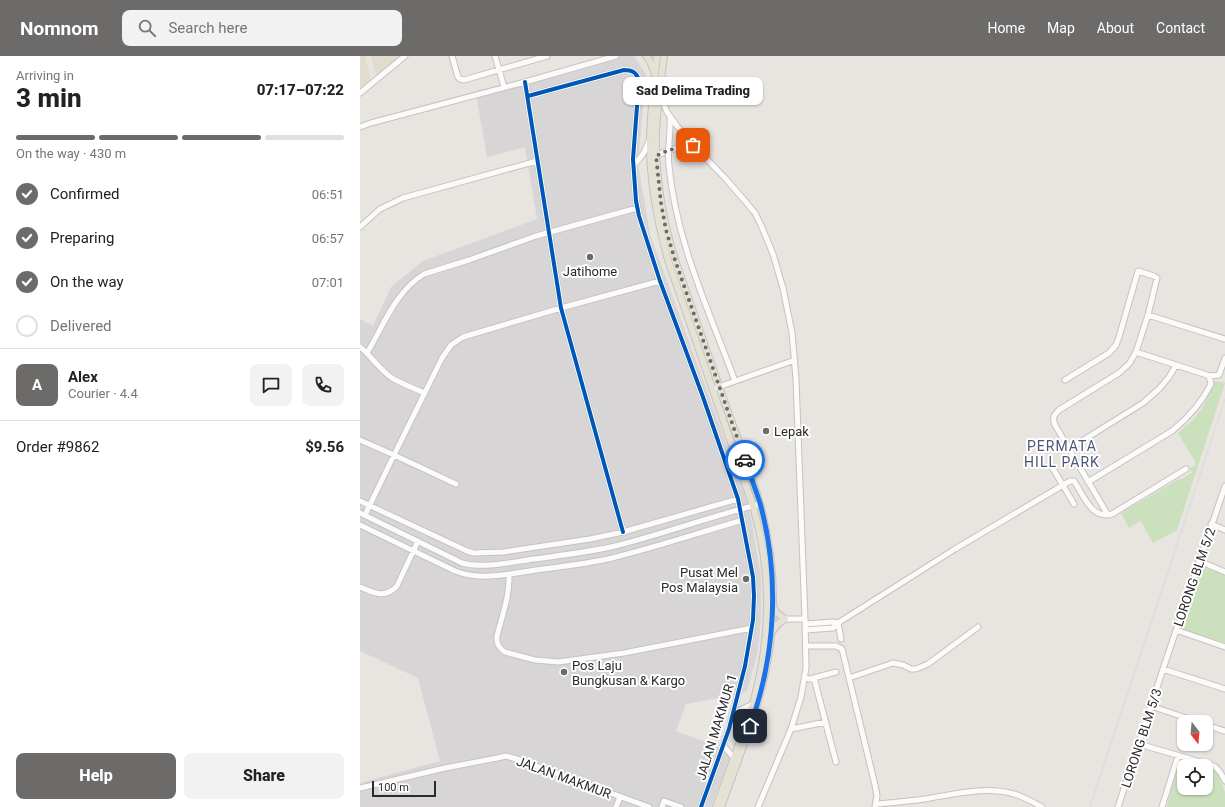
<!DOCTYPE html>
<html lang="en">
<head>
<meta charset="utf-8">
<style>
	:root { --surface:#fff; --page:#f2f2f2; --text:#222; --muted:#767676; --line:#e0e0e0; --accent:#6c6b6a }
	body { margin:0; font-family:Roboto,sans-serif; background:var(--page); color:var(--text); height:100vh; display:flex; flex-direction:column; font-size:15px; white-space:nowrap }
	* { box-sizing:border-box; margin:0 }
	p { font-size:13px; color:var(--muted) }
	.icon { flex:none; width:22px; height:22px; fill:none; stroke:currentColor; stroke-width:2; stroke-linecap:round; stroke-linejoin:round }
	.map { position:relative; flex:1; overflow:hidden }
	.side { display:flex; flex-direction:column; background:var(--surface); width:360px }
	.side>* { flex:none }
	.needle { width:26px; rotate:164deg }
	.fabs { position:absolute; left:817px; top:659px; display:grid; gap:8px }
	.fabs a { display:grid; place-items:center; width:36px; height:36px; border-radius:8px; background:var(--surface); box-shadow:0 1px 3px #0004; font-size:20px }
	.scale { position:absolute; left:12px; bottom:10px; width:64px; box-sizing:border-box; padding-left:4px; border:2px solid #2a2a2a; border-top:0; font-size:11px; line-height:14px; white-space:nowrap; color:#2a2a2a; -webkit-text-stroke:3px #fff; paint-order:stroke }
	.pin { position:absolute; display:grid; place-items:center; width:34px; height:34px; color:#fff; margin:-17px; border-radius:8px; box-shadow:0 2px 6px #0006 }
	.courier { position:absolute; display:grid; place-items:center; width:40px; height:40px; margin:-20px; border:3px solid #1a73e8; border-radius:50%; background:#fff; color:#222; box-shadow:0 1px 5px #0007 }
	.bubble { position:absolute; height:28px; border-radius:8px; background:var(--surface); box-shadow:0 1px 3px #0004; font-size:13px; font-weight:800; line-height:28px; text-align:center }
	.head em { font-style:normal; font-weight:800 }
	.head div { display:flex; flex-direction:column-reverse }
	.head { display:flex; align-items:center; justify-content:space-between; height:68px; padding:0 16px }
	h1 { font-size:26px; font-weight:800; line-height:30px }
	.bar { display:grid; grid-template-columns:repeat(4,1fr); gap:6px 4px; align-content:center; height:48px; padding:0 16px }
	.bar i { height:5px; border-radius:3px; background:var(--line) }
	.bar .on { background:var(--accent) }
	.bar p { grid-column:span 4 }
	.line { display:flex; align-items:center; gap:10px; padding:0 16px; border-top:1px solid var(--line) }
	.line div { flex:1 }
	.round { display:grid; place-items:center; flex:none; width:42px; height:42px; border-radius:8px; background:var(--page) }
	ol { padding:0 16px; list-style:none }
	li { display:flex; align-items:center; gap:12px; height:44px }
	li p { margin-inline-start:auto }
	li .icon { padding:4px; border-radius:50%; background:var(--accent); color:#fff; stroke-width:4 }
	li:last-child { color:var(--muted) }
	li i { width:22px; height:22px; border:2px solid var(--line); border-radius:50% }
	.action { display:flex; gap:8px; margin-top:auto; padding:8px 16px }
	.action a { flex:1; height:46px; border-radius:8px; background:var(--accent); color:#fff; font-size:16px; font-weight:800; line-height:46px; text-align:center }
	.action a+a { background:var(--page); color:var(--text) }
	header { display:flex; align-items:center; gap:24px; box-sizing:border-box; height:56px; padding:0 20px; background:var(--accent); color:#fff }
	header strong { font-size:19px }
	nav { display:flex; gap:22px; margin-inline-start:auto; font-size:14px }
	.search { width:280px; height:36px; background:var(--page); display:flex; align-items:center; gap:10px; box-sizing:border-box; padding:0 14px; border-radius:8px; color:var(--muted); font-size:15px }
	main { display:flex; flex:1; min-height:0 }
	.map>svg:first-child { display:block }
</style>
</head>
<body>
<header>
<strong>Nomnom</strong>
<div class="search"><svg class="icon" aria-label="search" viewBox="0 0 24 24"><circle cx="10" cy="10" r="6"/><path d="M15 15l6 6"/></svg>Search here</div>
<nav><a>Home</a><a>Map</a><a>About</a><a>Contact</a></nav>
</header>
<main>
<section class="side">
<div class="head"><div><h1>3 min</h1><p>Arriving in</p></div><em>07:17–07:22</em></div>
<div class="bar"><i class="on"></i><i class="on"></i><i class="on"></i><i></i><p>On the way · 430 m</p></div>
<ol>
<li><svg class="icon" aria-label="check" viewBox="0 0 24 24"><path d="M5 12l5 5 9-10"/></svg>Confirmed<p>06:51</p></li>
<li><svg class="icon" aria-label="check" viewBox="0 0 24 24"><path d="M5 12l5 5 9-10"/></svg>Preparing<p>06:57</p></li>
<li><svg class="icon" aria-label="check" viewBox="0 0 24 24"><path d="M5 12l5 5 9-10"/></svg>On the way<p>07:01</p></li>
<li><i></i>Delivered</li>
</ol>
<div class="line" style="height:72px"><b class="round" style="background:var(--accent);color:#fff">A</b><div><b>Alex</b><p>Courier · 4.4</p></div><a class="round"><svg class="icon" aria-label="chat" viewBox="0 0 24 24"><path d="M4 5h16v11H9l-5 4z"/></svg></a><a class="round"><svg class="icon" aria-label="phone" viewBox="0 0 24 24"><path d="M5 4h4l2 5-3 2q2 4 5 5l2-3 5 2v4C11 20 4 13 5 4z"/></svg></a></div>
<div class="line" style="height:52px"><div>Order #9862</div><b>$9.56</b></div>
<div class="action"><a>Help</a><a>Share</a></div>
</section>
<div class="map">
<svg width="865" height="751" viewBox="0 0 865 751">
	<rect width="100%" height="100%" fill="#e8e4e0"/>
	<path fill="#d8d5d7" d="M258,0H274L286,18L278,108L290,178L385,439L391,462L401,520V563L398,595L387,635L369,640L326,648L316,675L372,696L351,751H0V727L80,705L58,622L0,595V263L13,270L31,231L63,205L177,163L165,91L127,101L116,38Z"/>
	<path fill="#e2dccf" d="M0,0H5L11,24L0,33Z
		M11,0H40L16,19Z"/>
	<path fill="#cbe0bc" d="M855,325L865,327L817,474L793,487L781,465L769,472L761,457L819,423L820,424L832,417L830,412L835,410V405L818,377L834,363L844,349Z
		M842,511L865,519V587L824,574L821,569Z
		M846,712L857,716L865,736V751H807L816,715L824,717V732H846Z"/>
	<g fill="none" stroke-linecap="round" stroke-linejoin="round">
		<g stroke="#c4c3c3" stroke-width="7">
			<path id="minor" d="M92,0L98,21L100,23L104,24L187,0
				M135,0L144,31
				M165,26L201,252L263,476
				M0,37L45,0
				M300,38L307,56L317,70L333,89L365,122L385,145L395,157L401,169L413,198L423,232L432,277L436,323L445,563L446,612L441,641L431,673L398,751
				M168,40L264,14C272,14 276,16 279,24L273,103L276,145L279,160L300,225L343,341L378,443L393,521L394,540L393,564L385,610L369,673L341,751
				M310,61C311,77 307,94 309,110C316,185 349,255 375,325
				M0,71L11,67L165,26L256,0
				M296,100L309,94L333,89
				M273,109C282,102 285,95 289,85
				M0,171L20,153L43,142L177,105
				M788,259L865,283
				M0,291C12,301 20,314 32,322C42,328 54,332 64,337
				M7,297C24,269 35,236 64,218L109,204L176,180L277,152
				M849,320L859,319L865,302
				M705,324L749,297L756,289L759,281L778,215L794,220L797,222L788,259L776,296L769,308L759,317L699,354C694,359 692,362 695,369L748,459
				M353,333L435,304
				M0,384L34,399L82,302L91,289L103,281L201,252L300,225
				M709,393L783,347L799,333L809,321L816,309
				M692,411L714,448
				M728,426L812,375C828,362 842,346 851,328L849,320L847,319L776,296
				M0,445L107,495L114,497L143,496L230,483L263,476L378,443
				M0,457L102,507C123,513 152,506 174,503C203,499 231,496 259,489C306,477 352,460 400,448
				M5,459L34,399L96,428
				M851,468L865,474
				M0,469L95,515C120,525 149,518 176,514C200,511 224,508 248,503C294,492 338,477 383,464
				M839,505L865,516
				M149,519C150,539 142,560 137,580C136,587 139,592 145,596L175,604L198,606L264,597L392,572
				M0,531C14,537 25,543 37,530L58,485
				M425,563H445
				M478,567L481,583
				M445,568L473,566L478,567
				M445,574L473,572L478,567L595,493L710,425H714C723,438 731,464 752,458L826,413
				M816,574L865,591
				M446,590H476L482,593L515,729L517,740L515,751
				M803,613L865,633
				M445,622L450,623L476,616
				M454,622L476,706
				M489,622L533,607L543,609L551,613H556L568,608L618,571
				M791,650L838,666
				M374,657L393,648
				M846,669L865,675
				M431,673L466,666
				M779,688L854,710C860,714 862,719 865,725
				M363,689L374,702
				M0,732L85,712L137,702L146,700L157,703L289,751
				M516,748C533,747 549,745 565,743C595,738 624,730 654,738C664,741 673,746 682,751
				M256,751L260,741
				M302,751L304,745L321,751
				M758,751L803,613L865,430
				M802,751L818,700"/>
		</g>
		<g stroke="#c4c3c1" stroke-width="8">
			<path id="major" d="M286,0L290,5L294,16
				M297,0C294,27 291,53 290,80C289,123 297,164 308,204L393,450C412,515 411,583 393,648C389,660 384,673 380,685C372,707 364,729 356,751
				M304,0C301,25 297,51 296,77C295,122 302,162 315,204C333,255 350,305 368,356C379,386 391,417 400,448C411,490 416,536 411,580C405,640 381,695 361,751
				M412,576L418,568L425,563L416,556L413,550"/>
		</g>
		<use href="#minor" stroke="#fcfbfa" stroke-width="5"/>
		<use href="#major" stroke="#e5e1d5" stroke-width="6"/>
		<path stroke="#deddde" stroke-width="1.5" d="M730,751L865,343"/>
		<g stroke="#fff" stroke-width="6">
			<path id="cycleway" d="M165,26L201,252L263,476
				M168,40L264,14C272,14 276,16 279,24L273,103L276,145L279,160L300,225L343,341L378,443L393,521L394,540L393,564L385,610L369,673L341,751"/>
		</g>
		<use href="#cycleway" stroke="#0057b8" stroke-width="4"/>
	</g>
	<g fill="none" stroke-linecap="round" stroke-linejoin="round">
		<path stroke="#6c6b6a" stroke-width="4" stroke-dasharray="0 7.2" d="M333,89L309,94L296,100L301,147L306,174L315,204L385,404"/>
		<path stroke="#1a73e8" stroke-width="5" d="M385,404C390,418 395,432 400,447C420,520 416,599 390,670"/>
	</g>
	<g fill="#6c6b6a" stroke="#fff" stroke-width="1.5">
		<circle cx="230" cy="201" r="4"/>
		<circle cx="406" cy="375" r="4"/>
		<circle cx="386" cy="523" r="4"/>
		<circle cx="204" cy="616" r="4"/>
	</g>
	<g text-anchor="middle" stroke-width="4" stroke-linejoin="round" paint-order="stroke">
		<g font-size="13" fill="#2a2a2a" stroke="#fff" text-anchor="start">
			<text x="230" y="220" text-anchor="middle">Jatihome</text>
			<text x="414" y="380">Lepak</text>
			<text x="378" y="521" text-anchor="end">Pusat Mel<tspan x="378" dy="15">Pos Malaysia</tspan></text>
			<text x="212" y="614">Pos Laju<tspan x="212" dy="15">Bungkusan &amp; Kargo</tspan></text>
		</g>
		<g font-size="13" fill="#2a2a2a" stroke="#fff">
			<text transform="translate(834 521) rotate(-71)" y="5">LORONG BLM 5/2</text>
			<text transform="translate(356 671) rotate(-73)" y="5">JALAN MAKMUR 1</text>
			<text transform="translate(781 682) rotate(-72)" y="5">LORONG BLM 5/3</text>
			<text transform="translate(204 721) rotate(20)" y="5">JALAN MAKMUR</text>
		</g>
		<g font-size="14" letter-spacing="1" fill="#4e5677" stroke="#fff">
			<text x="702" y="395">PERMATA<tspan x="702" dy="16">HILL PARK</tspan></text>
		</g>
	</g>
</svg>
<div class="fabs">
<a><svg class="needle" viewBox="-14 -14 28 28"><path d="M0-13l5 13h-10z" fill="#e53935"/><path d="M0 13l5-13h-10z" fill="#767676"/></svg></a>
<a><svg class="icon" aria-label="locate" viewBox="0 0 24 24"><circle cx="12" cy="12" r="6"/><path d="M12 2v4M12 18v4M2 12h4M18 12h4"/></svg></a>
</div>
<div class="scale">100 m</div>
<div class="pin" style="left:333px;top:89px;background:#ea580c"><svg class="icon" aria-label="bag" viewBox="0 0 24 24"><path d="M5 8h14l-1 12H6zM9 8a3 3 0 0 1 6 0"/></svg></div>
<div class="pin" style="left:390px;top:670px;background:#1f2937"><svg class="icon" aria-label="home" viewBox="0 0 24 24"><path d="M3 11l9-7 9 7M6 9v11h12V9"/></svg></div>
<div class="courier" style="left:385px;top:404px"><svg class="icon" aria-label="car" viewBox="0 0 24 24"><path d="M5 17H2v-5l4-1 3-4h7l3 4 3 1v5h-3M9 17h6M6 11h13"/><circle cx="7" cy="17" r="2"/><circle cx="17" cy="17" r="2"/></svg></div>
<div class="bubble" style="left:263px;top:21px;width:140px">Sad Delima Trading</div>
</div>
</main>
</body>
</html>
